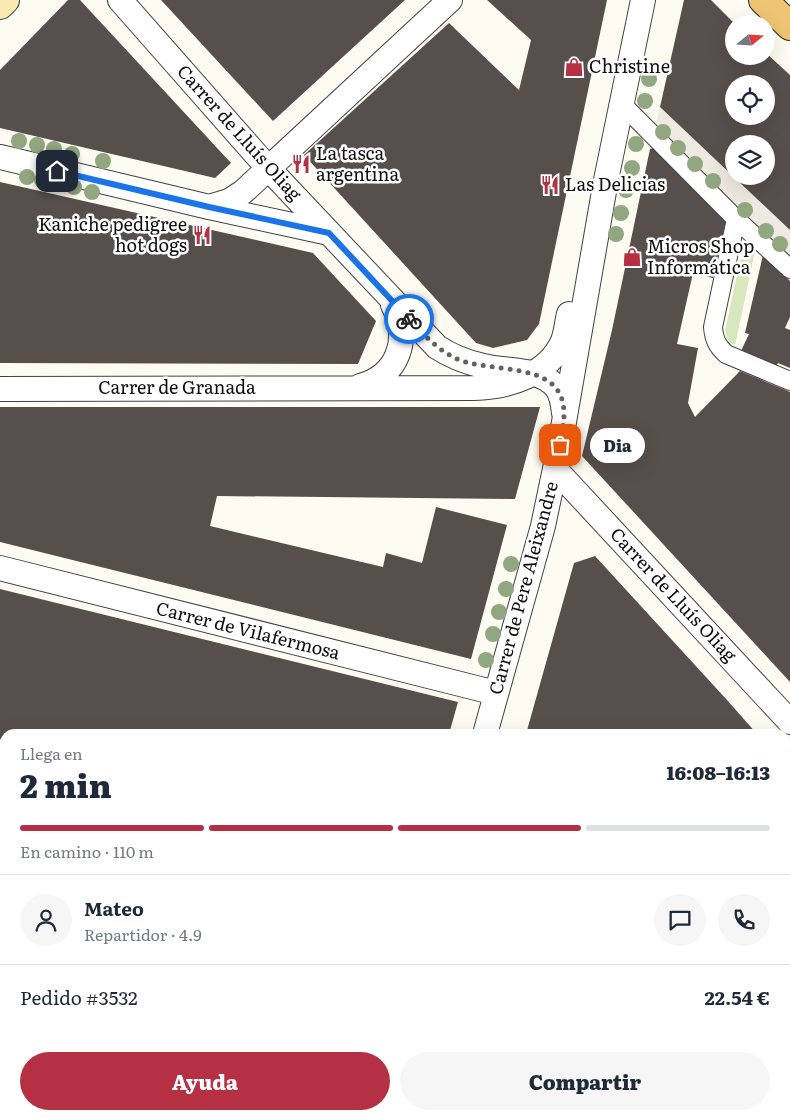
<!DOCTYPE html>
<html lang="es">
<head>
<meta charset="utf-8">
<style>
	:root { --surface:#fff; --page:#f6f6f7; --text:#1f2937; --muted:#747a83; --line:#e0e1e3; --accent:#b63044 }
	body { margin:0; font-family:Literata,serif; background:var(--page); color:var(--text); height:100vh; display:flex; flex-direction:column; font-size:19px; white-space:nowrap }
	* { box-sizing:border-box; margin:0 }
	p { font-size:16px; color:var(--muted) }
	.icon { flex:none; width:28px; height:28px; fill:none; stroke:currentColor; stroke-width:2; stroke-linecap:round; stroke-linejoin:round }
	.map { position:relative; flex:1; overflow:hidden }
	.panel { position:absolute; left:0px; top:729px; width:790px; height:391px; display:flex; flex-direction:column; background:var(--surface); border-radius:15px 15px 0 0; box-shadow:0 5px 20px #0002 }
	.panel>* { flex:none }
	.needle { width:32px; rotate:72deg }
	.fabs { position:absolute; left:725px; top:15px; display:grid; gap:10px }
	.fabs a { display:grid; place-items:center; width:50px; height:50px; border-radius:50%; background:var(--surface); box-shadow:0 5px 20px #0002; font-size:25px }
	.pin { position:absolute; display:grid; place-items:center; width:42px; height:42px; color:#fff; margin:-21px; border-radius:10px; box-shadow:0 2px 8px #0006 }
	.courier { position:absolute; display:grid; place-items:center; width:50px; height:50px; margin:-25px; border:4px solid #1a73e8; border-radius:50%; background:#fff; color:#222; box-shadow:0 1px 6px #0007 }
	.bubble { position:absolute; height:35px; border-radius:18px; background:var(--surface); box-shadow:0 5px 20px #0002; font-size:16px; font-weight:800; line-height:35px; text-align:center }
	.headline em { font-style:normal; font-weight:800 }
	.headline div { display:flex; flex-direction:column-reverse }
	.headline { display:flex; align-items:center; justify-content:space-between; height:85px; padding:0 20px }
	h1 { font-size:32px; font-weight:800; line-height:38px }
	.bar { display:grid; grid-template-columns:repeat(4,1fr); gap:8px 5px; align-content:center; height:60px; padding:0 20px }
	.bar i { height:6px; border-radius:4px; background:var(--line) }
	.bar .selected { background:var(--accent) }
	.bar p { grid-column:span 4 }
	.line { display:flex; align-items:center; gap:12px; padding:0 20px; border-top:1px solid var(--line) }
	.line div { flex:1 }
	.round { display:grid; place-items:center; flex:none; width:52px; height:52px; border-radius:26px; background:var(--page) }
	.button { display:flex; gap:10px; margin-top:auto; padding:10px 20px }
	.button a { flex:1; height:58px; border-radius:30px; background:var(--accent); color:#fff; font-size:20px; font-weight:800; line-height:58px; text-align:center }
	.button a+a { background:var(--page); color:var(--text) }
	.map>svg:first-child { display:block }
</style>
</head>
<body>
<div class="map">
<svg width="790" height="1119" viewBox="0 0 790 1119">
	<rect width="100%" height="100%" fill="#fefbf2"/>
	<path fill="#d7e7be" d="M755,251L735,345L728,341L725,331L740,261L746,252Z"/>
	<path fill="#efeae1" d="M660,107L790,230V281L650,149Z"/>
	<path fill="#574f4c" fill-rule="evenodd" d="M68,0H80L231,163L215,178L0,128V70Z
		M161,0H405L273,121Z
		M487,0H607L539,324L527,340L493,348L476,343L304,155L449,23L519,90L531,40Z
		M684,0H711L735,24L734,56H766V53L790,75V230L660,107ZM734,84H766V116H734ZM734,144H766V176H734Z
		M654,148L726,220L713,278L693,273L677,344L698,348L688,403L695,417L740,371L790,392V682L582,456L612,330L650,149Z
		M0,182L313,253L376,321L358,364L0,363Z
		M763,255L790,281V317L785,328L790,330V368L778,363L776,366L741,351L749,334L745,333Z
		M0,407H540L515,499L217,496L210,526L383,567L386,553L422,563L436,507L507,525L471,659L0,542Z
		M595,556L727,700L757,734H526L574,563Z
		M0,589L458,702L449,734H5V740L0,739Z
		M0,786L5,787V937L0,936Z
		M790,875V1032L785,1037V880Z
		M0,983L5,984V1115H341L340,1119H0Z
		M556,1115H709L705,1119H561Z"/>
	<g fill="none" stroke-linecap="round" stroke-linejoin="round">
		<g stroke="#424242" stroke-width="14">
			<path id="service" d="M785,843L790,838
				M785,1050L790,1045
				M517,1119L521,1115
				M717,1119L721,1115"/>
		</g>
		<g stroke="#424242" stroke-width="20">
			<path id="pedestrian" d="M623,105L736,219L790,269
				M736,219L713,327C714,339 717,346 726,354L790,381"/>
		</g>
		<g stroke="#424242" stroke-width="26">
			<path id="minor" d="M120,0L268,168L437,347C452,357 466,362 483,366C507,372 539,367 556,387C562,394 563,404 564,413
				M0,157L209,207L229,201L243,192L450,0
				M209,207L329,233
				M360,386C398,376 411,339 393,305
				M0,389L474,388C509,387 548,375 563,341C566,333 567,322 569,314
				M555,469L790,722
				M0,568L496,693
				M485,734L543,526L560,445L606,180L643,0
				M0,765L5,766
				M0,961L5,962
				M533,1115L537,1119
				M380,1119L381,1115"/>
		</g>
		<g stroke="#424242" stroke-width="30">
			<path id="tertiary" d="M785,816L790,811
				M488,1119L492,1115"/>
		</g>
		<g stroke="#313131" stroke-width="30">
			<path id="secondary" d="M0,5L5,0"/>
		</g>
		<g stroke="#202020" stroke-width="30">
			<path id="primary" d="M763,0L790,26"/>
		</g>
		<use href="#service" stroke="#fff" stroke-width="11"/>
		<use href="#pedestrian" stroke="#fff" stroke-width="18"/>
		<use href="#minor" stroke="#fff" stroke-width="24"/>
		<use href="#tertiary" stroke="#fff" stroke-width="28"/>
		<use href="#secondary" stroke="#f9eab2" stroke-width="28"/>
		<use href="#primary" stroke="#efc472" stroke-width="28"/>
	</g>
	<g fill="#91a780">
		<circle cx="649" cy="79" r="8"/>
		<circle cx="645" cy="101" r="8"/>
		<circle cx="663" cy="132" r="8"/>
		<circle cx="19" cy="141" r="8"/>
		<circle cx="636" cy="144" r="8"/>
		<circle cx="37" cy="145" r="8"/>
		<circle cx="678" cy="148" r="8"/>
		<circle cx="54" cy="149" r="8"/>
		<circle cx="72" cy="154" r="8"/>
		<circle cx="103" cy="161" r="8"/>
		<circle cx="695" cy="164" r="8"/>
		<circle cx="632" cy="168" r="8"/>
		<circle cx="27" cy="177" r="8"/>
		<circle cx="42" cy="180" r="8"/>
		<circle cx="713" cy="181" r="8"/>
		<circle cx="57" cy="184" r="8"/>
		<circle cx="74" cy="187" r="8"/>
		<circle cx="626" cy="190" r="8"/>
		<circle cx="92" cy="192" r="8"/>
		<circle cx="745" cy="210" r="8"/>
		<circle cx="621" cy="213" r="8"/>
		<circle cx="766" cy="231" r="8"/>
		<circle cx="616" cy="234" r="8"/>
		<circle cx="780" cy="244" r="8"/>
		<circle cx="511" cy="564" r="8"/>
		<circle cx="506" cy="589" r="8"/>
		<circle cx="499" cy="612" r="8"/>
		<circle cx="493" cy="634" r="8"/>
		<circle cx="486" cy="660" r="8"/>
	</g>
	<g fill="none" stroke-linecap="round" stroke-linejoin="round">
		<path stroke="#63625e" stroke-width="5" stroke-dasharray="0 9" d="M409,319C422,333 436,348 453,357C489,376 565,357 564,415C564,425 561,435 560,445"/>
		<path stroke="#1a73e8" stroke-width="6" d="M57,171L209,207L329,233L409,319"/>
	</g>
	<defs>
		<g id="shop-bare" transform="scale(1.5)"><path d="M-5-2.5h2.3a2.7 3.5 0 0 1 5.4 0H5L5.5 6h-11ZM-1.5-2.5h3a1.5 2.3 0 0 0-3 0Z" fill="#b63044" stroke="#fff" stroke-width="2.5" paint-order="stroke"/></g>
		<g id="restaurant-bare" transform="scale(1.5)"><path d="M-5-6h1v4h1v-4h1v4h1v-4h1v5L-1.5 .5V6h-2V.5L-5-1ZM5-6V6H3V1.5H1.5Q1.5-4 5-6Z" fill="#b63044" stroke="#fff" stroke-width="2.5" paint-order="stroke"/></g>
	</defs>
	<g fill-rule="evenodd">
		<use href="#shop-bare" x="574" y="67"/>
		<use href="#restaurant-bare" x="301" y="164"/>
		<use href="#restaurant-bare" x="550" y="185"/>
		<use href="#restaurant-bare" x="202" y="235"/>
		<use href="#shop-bare" x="632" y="257"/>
	</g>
	<g text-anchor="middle" stroke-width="5" stroke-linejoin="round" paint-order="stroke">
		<g font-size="18" fill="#0f0f0f" stroke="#fff" text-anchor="start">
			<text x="589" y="73">Christine</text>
			<text x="316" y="160">La tasca<tspan x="316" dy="21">argentina</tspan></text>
			<text x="565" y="191">Las Delicias</text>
			<text x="187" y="231" text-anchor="end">Kaniche pedigree<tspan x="187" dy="21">hot dogs</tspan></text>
			<text x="647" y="253">Micros Shop<tspan x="647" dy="21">Informática</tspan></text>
		</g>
		<g font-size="18" fill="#0f0f0f" stroke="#fff">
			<text transform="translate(239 133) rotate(48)" y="6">Carrer de Lluís Oliag</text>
			<text x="177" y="394">Carrer de Granada</text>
			<text transform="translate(524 588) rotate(-75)" y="6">Carrer de Pere Aleixandre</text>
			<text transform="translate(673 595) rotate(47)" y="6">Carrer de Lluís Oliag</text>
			<text transform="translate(248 631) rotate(14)" y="6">Carrer de Vilafermosa</text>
		</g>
	</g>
</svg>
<div class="fabs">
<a><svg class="needle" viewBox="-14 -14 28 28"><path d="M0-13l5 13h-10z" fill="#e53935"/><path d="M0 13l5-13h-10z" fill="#747a83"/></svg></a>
<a><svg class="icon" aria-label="locate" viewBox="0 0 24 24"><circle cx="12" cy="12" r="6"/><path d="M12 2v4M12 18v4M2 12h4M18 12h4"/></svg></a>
<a><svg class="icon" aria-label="layers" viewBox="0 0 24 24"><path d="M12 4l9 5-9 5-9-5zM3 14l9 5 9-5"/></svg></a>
</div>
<div class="pin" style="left:560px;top:445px;background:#ea580c"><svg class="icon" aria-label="bag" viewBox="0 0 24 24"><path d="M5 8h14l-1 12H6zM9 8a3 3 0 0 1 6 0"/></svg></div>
<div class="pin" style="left:57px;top:171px;background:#1f2937"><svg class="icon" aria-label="home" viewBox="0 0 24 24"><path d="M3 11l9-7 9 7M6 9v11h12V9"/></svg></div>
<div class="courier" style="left:409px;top:319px"><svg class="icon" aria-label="bike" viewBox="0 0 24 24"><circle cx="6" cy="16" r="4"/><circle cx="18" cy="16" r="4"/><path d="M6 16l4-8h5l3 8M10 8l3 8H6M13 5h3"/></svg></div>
<div class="bubble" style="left:590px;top:428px;width:55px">Dia</div>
<section class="panel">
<div class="headline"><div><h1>2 min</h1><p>Llega en</p></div><em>16:08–16:13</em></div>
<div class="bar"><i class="selected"></i><i class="selected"></i><i class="selected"></i><i></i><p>En camino · 110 m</p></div>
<div class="line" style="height:90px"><a class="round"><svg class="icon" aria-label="person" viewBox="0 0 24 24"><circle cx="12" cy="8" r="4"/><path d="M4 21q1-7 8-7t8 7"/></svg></a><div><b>Mateo</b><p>Repartidor · 4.9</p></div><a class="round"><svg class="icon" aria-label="chat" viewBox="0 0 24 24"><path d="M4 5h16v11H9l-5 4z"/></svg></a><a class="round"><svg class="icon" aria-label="phone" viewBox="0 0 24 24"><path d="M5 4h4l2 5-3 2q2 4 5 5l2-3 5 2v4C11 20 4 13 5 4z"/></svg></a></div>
<div class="line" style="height:65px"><div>Pedido #3532</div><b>22.54 €</b></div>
<div class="button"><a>Ayuda</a><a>Compartir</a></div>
</section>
</div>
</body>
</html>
